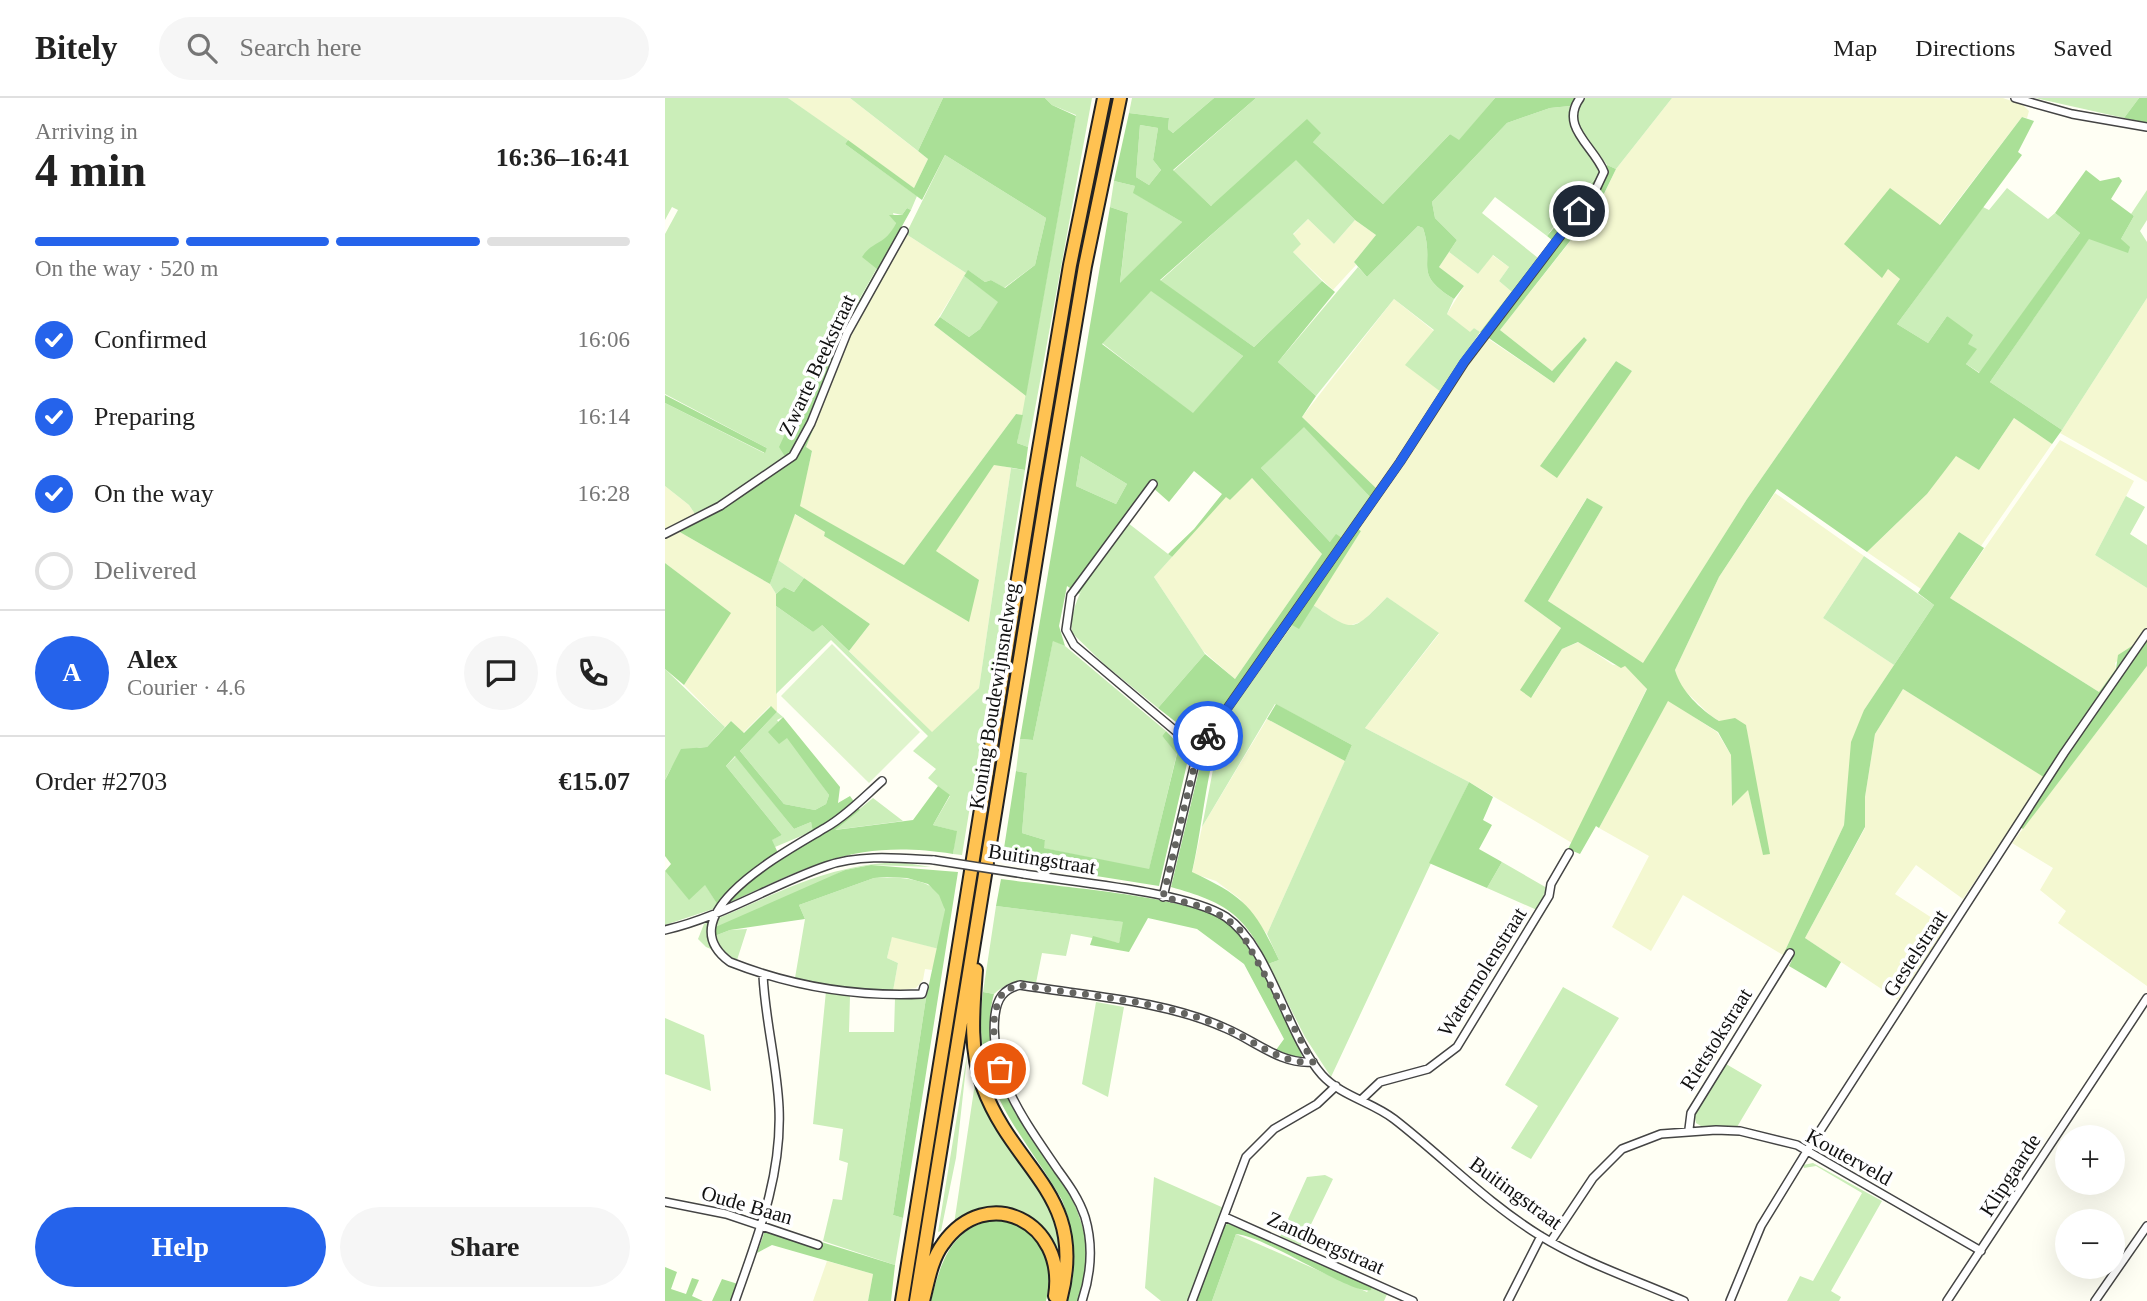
<!DOCTYPE html>
<html lang="en">
<head>
<meta charset="utf-8">
<style>
	:root { --surface:#fff; --page:#f6f6f6; --text:#222; --muted:#767676; --line:#e0e0e0; --accent:#2563eb }
	body { margin:0; font-family:Georgia,serif; background:var(--page); color:var(--text); height:100vh; display:flex; flex-direction:column; font-size:26px; white-space:nowrap }
	* { box-sizing:border-box; margin:0 }
	p { font-size:23px; color:var(--muted) }
	.icon { flex:none; width:38px; height:38px; fill:none; stroke:currentColor; stroke-width:2; stroke-linecap:round; stroke-linejoin:round }
	.map { position:relative; flex:1; overflow:hidden }
	.side { display:flex; flex-direction:column; background:var(--surface); width:665px }
	.side>* { flex:none }
	.controls { position:absolute; left:1390px; top:1027px; display:grid; gap:14px }
	.controls a { display:grid; place-items:center; width:70px; height:70px; border-radius:50%; background:var(--surface); box-shadow:0 7px 28px #0002; font-size:35px }
	.pin { position:absolute; display:grid; place-items:center; width:60px; height:60px; color:#fff; margin:-30px; border:4px solid #fff; border-radius:50%; box-shadow:0 2px 7px #0007 }
	.courier { position:absolute; display:grid; place-items:center; width:70px; height:70px; margin:-35px; border:5px solid #2563eb; border-radius:50%; background:#fff; color:#222; box-shadow:0 2px 9px #0007 }
	.head em { font-style:normal; font-weight:600 }
	.head div { display:flex; flex-direction:column-reverse }
	.head { display:flex; align-items:center; justify-content:space-between; height:119px; padding:0 35px }
	h1 { font-size:46px; font-weight:600; line-height:52px }
	.bar { display:grid; grid-template-columns:repeat(4,1fr); gap:10px 7px; align-content:center; height:84px; padding:0 35px }
	.bar i { height:9px; border-radius:5px; background:var(--line) }
	.bar .on { background:var(--accent) }
	.bar p { grid-column:span 4 }
	.line { display:flex; align-items:center; gap:18px; padding:0 35px; border-top:2px solid var(--line) }
	.line div { flex:1 }
	.round { display:grid; place-items:center; flex:none; width:74px; height:74px; border-radius:37px; background:var(--page) }
	ol { padding:0 35px; list-style:none }
	li { display:flex; align-items:center; gap:21px; height:77px }
	li p { margin-inline-start:auto }
	li .icon { padding:7px; border-radius:50%; background:var(--accent); color:#fff; stroke-width:4 }
	li:last-child { color:var(--muted) }
	li i { width:38px; height:38px; border:4px solid var(--line); border-radius:50% }
	.action { display:flex; gap:14px; margin-top:auto; padding:14px 35px }
	.action a { flex:1; height:80px; border-radius:42px; background:var(--accent); color:#fff; font-size:28px; font-weight:600; line-height:80px; text-align:center }
	.action a+a { background:var(--page); color:var(--text) }
	header { display:flex; align-items:center; gap:42px; box-sizing:border-box; height:98px; padding:0 35px; background:var(--surface); border-bottom:2px solid var(--line) }
	header strong { font-size:33px }
	nav { display:flex; gap:38px; margin-inline-start:auto; font-size:24px }
	.search { width:490px; height:63px; background:var(--page); display:flex; align-items:center; gap:18px; box-sizing:border-box; padding:0 24px; border-radius:38px; color:var(--muted); font-size:26px }
	main { display:flex; flex:1; min-height:0 }
	.map>svg:first-child { display:block }
</style>
</head>
<body>
<header>
<strong>Bitely</strong>
<div class="search"><svg class="icon" aria-label="search" viewBox="0 0 24 24"><circle cx="10" cy="10" r="6"/><path d="M15 15l6 6"/></svg>Search here</div>
<nav><a>Map</a><a>Directions</a><a>Saved</a></nav>
</header>
<main>
<section class="side">
<div class="head"><div><h1>4 min</h1><p>Arriving in</p></div><em>16:36–16:41</em></div>
<div class="bar"><i class="on"></i><i class="on"></i><i class="on"></i><i></i><p>On the way · 520 m</p></div>
<ol>
<li><svg class="icon" aria-label="check" viewBox="0 0 24 24"><path d="M5 12l5 5 9-10"/></svg>Confirmed<p>16:06</p></li>
<li><svg class="icon" aria-label="check" viewBox="0 0 24 24"><path d="M5 12l5 5 9-10"/></svg>Preparing<p>16:14</p></li>
<li><svg class="icon" aria-label="check" viewBox="0 0 24 24"><path d="M5 12l5 5 9-10"/></svg>On the way<p>16:28</p></li>
<li><i></i>Delivered</li>
</ol>
<div class="line" style="height:126px"><b class="round" style="background:var(--accent);color:#fff">A</b><div><b>Alex</b><p>Courier · 4.6</p></div><a class="round"><svg class="icon" aria-label="chat" viewBox="0 0 24 24"><path d="M4 5h16v11H9l-5 4z"/></svg></a><a class="round"><svg class="icon" aria-label="phone" viewBox="0 0 24 24"><path d="M5 4h4l2 5-3 2q2 4 5 5l2-3 5 2v4C11 20 4 13 5 4z"/></svg></a></div>
<div class="line" style="height:91px"><div>Order #2703</div><b>€15.07</b></div>
<div class="action"><a>Help</a><a>Share</a></div>
</section>
<div class="map">
<svg width="1482" height="1203" viewBox="0 0 1482 1203">
	<rect width="100%" height="100%" fill="#fffff4"/>
	<path fill="#f4f8d1" fill-rule="evenodd" d="M123,0H185L263,61L249,90Z
		M1007,0H1338L1358,7L1364,13L1362,20L1357,19L1274,127L1225,91L1216,179L1223,170L1235,181L1082,401L978,566L883,503L938,409L921,401L859,503L896,530L867,599L897,551L914,544L948,567L960,568L982,590L907,745L804,684L700,630L774,536L722,499L698,523L681,529L648,507L696,433L692,430L822,240L889,285L922,242L919,239L887,273L835,232L934,107L951,71ZM951,263L967,273L875,368Z
		M643,121L669,146L690,122L711,137L689,164L691,167L668,192L628,154V137Z
		M241,136L301,175L269,227L361,298L358,317L351,316L239,467L134,408L147,354L141,349L181,244Z
		M784,154L813,176L827,157L844,169L834,183L847,194L815,234L809,230L805,235L782,216L799,188L774,169Z
		M1482,200V384L1395,335Z
		M729,201L769,233L776,294L712,391L637,319Z
		M1349,320L1387,346L1316,448L1294,434L1256,491L1202,454L1262,396L1291,357L1314,372Z
		M1395,342L1469,383L1430,457L1482,490V530L1468,549L1450,565L1451,571L1434,594L1285,500Z
		M329,366L346,370L314,590L267,635L184,553L205,526L113,462L129,416L161,434L159,437L304,524L270,454Z
		M586,379L657,456L570,581L538,553L489,479L561,398L565,402Z
		M0,388L24,407L32,419L0,433Z
		M1110,395L1199,458L1158,520L1229,567L1199,612L1183,691L1179,727L1118,857L1018,797L986,853L947,829L984,758L934,730L1003,602L1052,634L1066,657L1067,707L1083,691L1098,756L1081,627L1054,623L1045,617L1014,587L1010,572L1054,479Z
		M13,433L105,486L111,496L112,614L105,608L78,635L66,623L60,629L19,587L65,515L0,465V438Z
		M1482,568V888L1393,825L1401,813L1375,792L1388,770L1347,745Z
		M1238,591L1379,679L1298,801L1251,767L1230,796L1281,829L1233,902L1140,840L1200,730V699L1210,636Z
		M602,621L680,663L602,836L575,801L551,783L527,775L537,729Z
		M227,838L274,851L267,872L260,871L258,882L251,890L228,893L233,865L222,860Z
		M162,1163L208,1176L203,1203H148Z"/>
	<path fill="#cbeeb9" d="M0,0H123L183,42L180,46L252,98L246,112L242,110L237,117L228,115L231,125L224,140L218,144L212,170L174,237L177,240L164,268L154,265L121,360L32,419L24,407L0,388V305L99,355L102,350L0,296V136L13,112L7,109L0,122Z
		M185,0H278L253,53Z
		M380,0H427L363,349L352,345L411,17L387,7Z
		M467,0H549L508,35L503,31L504,20L464,15Z
		M591,0H830L794,43L785,36L718,106L648,44L546,108L508,73Z
		M919,0H1007L951,71L942,67L912,27V15Z
		M1370,0H1474L1459,20Z
		M905,8C904,39 923,48 935,75L932,79L901,111L882,138L830,99L817,115L873,160L847,194L834,183L844,169L828,157L813,176L784,154L792,142L770,120L767,104L842,25L885,10Z
		M475,27L493,30L488,62L496,72L484,87L471,79Z
		M280,57L381,120L370,167L339,190L326,182L320,184L304,173L301,175L241,136Z
		M631,61L690,122L669,146L643,121L628,136L636,146L628,154L657,183L589,249L495,183Z
		M449,83L470,88L469,95L517,124L455,186L463,115L445,109Z
		M1342,90L1383,121L1390,115L1415,135L1315,275L1301,266L1311,251L1302,246L1282,218L1263,245L1232,226L1318,109L1324,112Z
		M1482,92V122L1475,133L1482,144V200L1397,332L1325,284L1424,140L1456,141L1469,118L1466,116Z
		M753,128L758,130C771,169 746,174 789,201L782,216L805,234L809,230L815,234L776,294L740,267L769,232L729,201L651,298L613,264L693,169L702,179Z
		M299,178L334,204L315,231L304,239L275,219Z
		M486,192L578,258L528,316L437,245Z
		M639,328L706,400L677,440L665,444L596,370Z
		M416,358L462,386L451,406L411,388Z
		M346,370L360,372L297,757L288,756L291,733L268,727L285,698L263,680L271,671L248,653L263,638L166,542L111,596V508L148,534L156,526L267,634L314,590Z
		M1461,398L1480,409L1465,436L1482,447V490L1430,457Z
		M463,425L507,459L489,479L540,556L493,610L440,567L407,535C402,499 442,452 463,425Z
		M1199,458L1269,507L1229,567L1158,520Z
		M113,462L139,480L129,494L119,489L111,496L105,486Z
		M722,499L774,535L700,630L804,684L666,979L640,939L603,866L614,862L602,836L687,647L610,606L537,729L555,635L568,610L628,526L634,530L648,507C689,534 686,536 722,499Z
		M388,542L400,548L501,633L497,638L512,655L484,772L378,750L380,742L357,735L362,675L351,673L355,641L368,642Z
		M0,571L60,629L42,649C21,648 8,664 0,682Z
		M112,614L118,619L112,622L164,697L161,706L150,712L119,706L75,653Z
		M71,658L129,731L146,724L148,733L110,749L106,742L117,737L61,668Z
		M208,700L238,723L169,732Z
		M235,764L266,769L206,767L180,772L47,839L65,832L82,831L72,862L41,849L33,841L39,826C110,798 156,767 235,764Z
		M837,764L882,790L872,812L822,790Z
		M0,773L24,801L40,786L54,809L0,827Z
		M209,780C233,778 279,779 280,813C280,825 276,839 274,851L227,839L222,860L233,865L228,893L179,890L130,880L140,821L134,807Z
		M331,808L459,824L454,845L406,836L401,858L377,855L371,885C354,881 343,883 329,896L318,894Z
		M898,889L954,920L866,1061L846,1050L873,1008L840,987Z
		M161,893L185,898L184,934H229L230,900H261L228,1117L238,1120L230,1167L158,1143L168,1101L177,1102L183,1065L174,1062L178,1031L148,1026Z
		M431,904L459,909L443,999L417,986Z
		M0,920L39,937L46,993L0,976Z
		M303,951L291,1060L276,1133L273,1134Z
		M1061,966L1097,987L1072,1029L1036,1028L1031,1025L1029,1015Z
		M310,985L377,1090L395,1128L396,1166C386,1133 363,1105 324,1110C311,1112 301,1123 289,1126Z
		M1148,1065L1217,1103L1166,1193L1176,1199L1174,1203H1122L1135,1178L1148,1183L1197,1095L1151,1068L1139,1070L1138,1067Z
		M660,1077L668,1081L635,1149L615,1139L642,1079Z
		M489,1079L561,1111L526,1203H496L480,1190Z
		M571,1136L702,1194L707,1188L723,1194L719,1203H547Z"/>
	<path fill="#aae097" fill-rule="evenodd" d="M278,0H380L387,7L411,18L361,298L269,227L275,219L304,239L315,231L333,204L299,178L303,172L320,184L326,182L340,190L370,167L381,120L280,57L257,102L180,46L183,42L249,90L263,61L253,53Z
		M549,0H591L508,72L546,108L642,21L656,35L648,44L718,106L785,36L794,42L830,0H912L905,8L885,10L842,25L767,104L770,120L792,142L774,169L799,188L789,201C746,174 771,169 758,130L753,128L702,179L689,164L711,137L690,122L631,62L495,182L589,249L657,183L670,194L613,264L651,298L637,319L712,391L706,400L639,329L596,370L665,444L671,436L677,440L687,427L696,433L634,531L627,527C603,560 569,596 555,635C541,675 537,732 527,774C580,799 589,809 614,862L603,866C579,815 559,804 506,789L540,647L493,610L540,556L570,581L657,456L587,380L565,402L561,399L507,459L503,456L529,431L557,396L529,373L504,404L486,388L437,451L442,454L414,496L402,488L394,528L400,548L388,543L368,642L355,641L445,109L463,115L455,185L517,124L468,95L470,88L449,83L464,15L504,20L503,31L508,35ZM475,27L493,30L488,62L496,72L484,87L471,79ZM486,193L578,258L528,315L437,246ZM416,358L462,386L451,406L411,388Z
		M1474,0H1482V25L1459,20Z
		M1357,19L1369,23L1353,54L1357,57L1232,226L1263,245L1282,218L1308,237L1303,246L1312,251L1301,266L1314,275L1415,135L1390,115L1421,72L1435,83L1454,79L1457,83L1446,101L1469,118L1456,141L1465,149L1463,155L1424,141L1325,284L1397,332L1387,346L1349,320L1314,372L1291,358L1262,396L1202,454L1112,391L1054,479L1010,572C1016,593 1035,611 1054,623L1070,620L1081,627L1105,756L1098,757L1083,692L1067,708L1066,657L1053,634L1003,603L934,730L931,728L915,756L903,751L982,591L960,568L956,570L913,544L897,551L866,600L855,592L896,530L859,503L922,400L938,409L883,503L978,565L1082,401L1235,181L1223,171L1217,180L1179,146L1225,90L1275,127Z
		M942,67L951,71L934,106L835,232L887,273L919,239L922,242L889,285L815,234L887,142L882,138Z
		M242,110L246,112L217,164L225,168L181,244L174,238L212,171L197,159C208,142 220,148 231,125L224,117H237Z
		M951,263L967,273L892,380L875,368Z
		M153,265L172,271L141,349L147,353L135,408L239,467L351,316L358,317L352,345L363,349L360,372L329,367L271,453L314,482L304,524L159,438L160,434L130,416L105,486L13,433L57,410L121,360L114,349Z
		M0,297L102,350L100,355L0,305Z
		M1294,434L1319,450L1285,500L1434,594L1451,571L1453,557L1467,548L1473,552L1482,541V568L1358,731L1355,729L1385,683L1238,591L1210,636L1200,699V729L1140,840L1176,864L1161,890L1124,868L1127,862L1118,857L1179,727L1186,644L1199,612L1269,507L1253,495Z
		M0,465L66,515L19,587L0,571Z
		M139,480L205,526L184,553L157,527L148,534L111,508V496L119,489L129,494Z
		M611,606L687,647L680,663L602,621Z
		M106,608L112,614L75,653L119,706L150,712L161,706L164,697L122,640L114,646L103,634L118,619L175,689L173,705L185,698L195,712L170,732L248,722L273,688L285,697L268,727L292,733L288,756C185,740 144,770 54,809L40,787L24,802L0,773L6,766L0,758V682L16,651L42,649L66,623L79,635ZM70,658L129,731L146,724L149,739L113,755L107,742L117,737L61,668Z
		M501,633L524,657L494,788L337,763L351,673L362,675L357,735L380,742L379,750L484,771L512,656L497,638Z
		M804,684L828,699L818,722L827,727L814,751L837,764L822,790L764,765Z
		M206,767L293,774L238,1120L228,1117L261,900L280,812L274,797L263,786L242,780L222,779L209,780L134,807L140,821L65,832L47,839L46,831L180,772Z
		M336,781C384,788 528,798 561,824C592,850 616,912 635,948L637,959L629,961L611,952L619,941L579,866L532,831L483,820L464,854L425,847L428,838L454,845L458,824L331,808Z
		M318,894L329,896C325,909 325,924 326,938C332,1039 455,1095 413,1203H402C414,1168 410,1136 397,1102C354,1028 305,988 318,894Z
		M328,1122C373,1124 391,1162 381,1203H266C275,1166 286,1130 328,1122Z
		M565,1125L707,1188L706,1192C688,1198 601,1138 571,1136L547,1203H529L558,1128Z
		M102,1127L230,1167L226,1203H203L208,1176L107,1147L92,1155Z
		M0,1169L12,1174L6,1191L21,1196L27,1180L34,1182L27,1198L38,1203H0Z
		M57,1181L73,1186L66,1203H47Z"/>
	<path fill="#dff4cc" d="M167,546L255,634L204,685L116,598Z"/>
	<g fill="none" stroke-linecap="round" stroke-linejoin="round">
		<g stroke="#444" stroke-width="10">
			<path id="minor" d="M1350,0L1407,16L1482,29
				M488,386L406,497L401,532L409,547L533,652
				M0,436L55,408L128,358L146,325L182,235L239,133
				M217,683C199,699 181,718 160,730C122,753 0,817 65,864C126,888 191,899 257,896L259,889
				M359,776C407,784 524,794 561,819C605,849 621,936 657,977C676,998 707,1004 729,1021C778,1059 821,1104 874,1137C919,1165 971,1182 1019,1203
				M498,799L533,652L735,364L799,265L931,91L939,74C929,48 894,29 915,0
				M0,832C57,819 106,787 161,768C194,756 234,760 269,762
				M696,1002L715,984L763,971L792,949L884,798L886,786L904,755
				M1024,1031L1026,1015L1125,855
				M0,1104L61,1116L153,1147
				M560,1119L748,1203
				M886,1143L928,1080L957,1051L996,1036L1051,1032L1075,1033L1132,1047L1316,1153
				M70,1203C92,1140 117,1079 114,1010C112,965 100,922 98,877
				M417,1203C426,1176 428,1146 420,1119C414,1101 404,1087 393,1072C362,1026 323,976 330,917C332,901 338,891 355,887C422,898 497,902 560,930C589,942 616,967 648,964
				M527,1203L581,1059L609,1031L652,1006L671,988
				M843,1203L876,1138
				M1065,1203L1096,1128L1142,1053L1399,655L1482,535
				M1282,1203L1482,900
				M1430,1203L1482,1128"/>
		</g>
		<g stroke="#222" stroke-width="16">
			<path id="motorway" d="M311,872C308,912 304,951 318,989C350,1075 424,1097 395,1203
				M237,1203L368,387L405,167L439,0
				M251,1203L383,387L420,168L455,0
				M258,1203C263,1184 266,1162 278,1146C322,1084 402,1124 390,1198"/>
		</g>
		<use href="#minor" stroke="#fff" stroke-width="7"/>
		<use href="#motorway" stroke="#ffc252" stroke-width="12"/>
		<g stroke="#444" stroke-width="10" stroke-linecap="butt">
			<path id="minor-bridge" d="M269,762L359,776"/>
		</g>
		<use href="#minor-bridge" stroke="#fff" stroke-width="7"/>
	</g>
	<g fill="none" stroke-linecap="round" stroke-linejoin="round">
		<path stroke="#646460" stroke-width="7" stroke-dasharray="0 12.6" d="M335,971C329,947 323,914 340,892L355,887C422,898 497,902 560,930C589,942 616,967 648,964L575,832C552,810 528,806 498,799L533,652L543,638"/>
		<path stroke="#2563eb" stroke-width="9" d="M543,638L735,364L799,264L914,113"/>
	</g>
	<g text-anchor="middle" stroke-width="7" stroke-linejoin="round" paint-order="stroke">
		<g font-size="21" fill="#111" stroke="#fff">
			<text transform="translate(152 267) rotate(-65)" y="7">Zwarte Beekstraat</text>
			<text transform="translate(329 598) rotate(-81)" y="7">Koning Boudewijnsnelweg</text>
			<text transform="translate(377 761) rotate(9)" y="7">Buitingstraat</text>
			<text transform="translate(1250 855) rotate(-57)" y="7">Gestelstraat</text>
			<text transform="translate(817 874) rotate(-58)" y="7">Watermolenstraat</text>
			<text transform="translate(1051 941) rotate(-58)" y="7">Rietstokstraat</text>
			<text transform="translate(1184 1059) rotate(29)" y="7">Kouterveld</text>
			<text transform="translate(1345 1077) rotate(-57)" y="7">Klipgaarde</text>
			<text transform="translate(851 1095) rotate(36)" y="7">Buitingstraat</text>
			<text transform="translate(82 1107) rotate(16)" y="7">Oude Baan</text>
			<text transform="translate(661 1145) rotate(24)" y="7">Zandbergstraat</text>
		</g>
	</g>
</svg>
<div class="controls">
<a>+</a>
<a>−</a>
</div>
<div class="pin" style="left:335px;top:971px;background:#ea580c"><svg class="icon" aria-label="bag" viewBox="0 0 24 24"><path d="M5 8h14l-1 12H6zM9 8a3 3 0 0 1 6 0"/></svg></div>
<div class="pin" style="left:914px;top:113px;background:#1f2937"><svg class="icon" aria-label="home" viewBox="0 0 24 24"><path d="M3 11l9-7 9 7M6 9v11h12V9"/></svg></div>
<div class="courier" style="left:543px;top:638px"><svg class="icon" aria-label="bike" viewBox="0 0 24 24"><circle cx="6" cy="16" r="4"/><circle cx="18" cy="16" r="4"/><path d="M6 16l4-8h5l3 8M10 8l3 8H6M13 5h3"/></svg></div>
</div>
</main>
</body>
</html>
